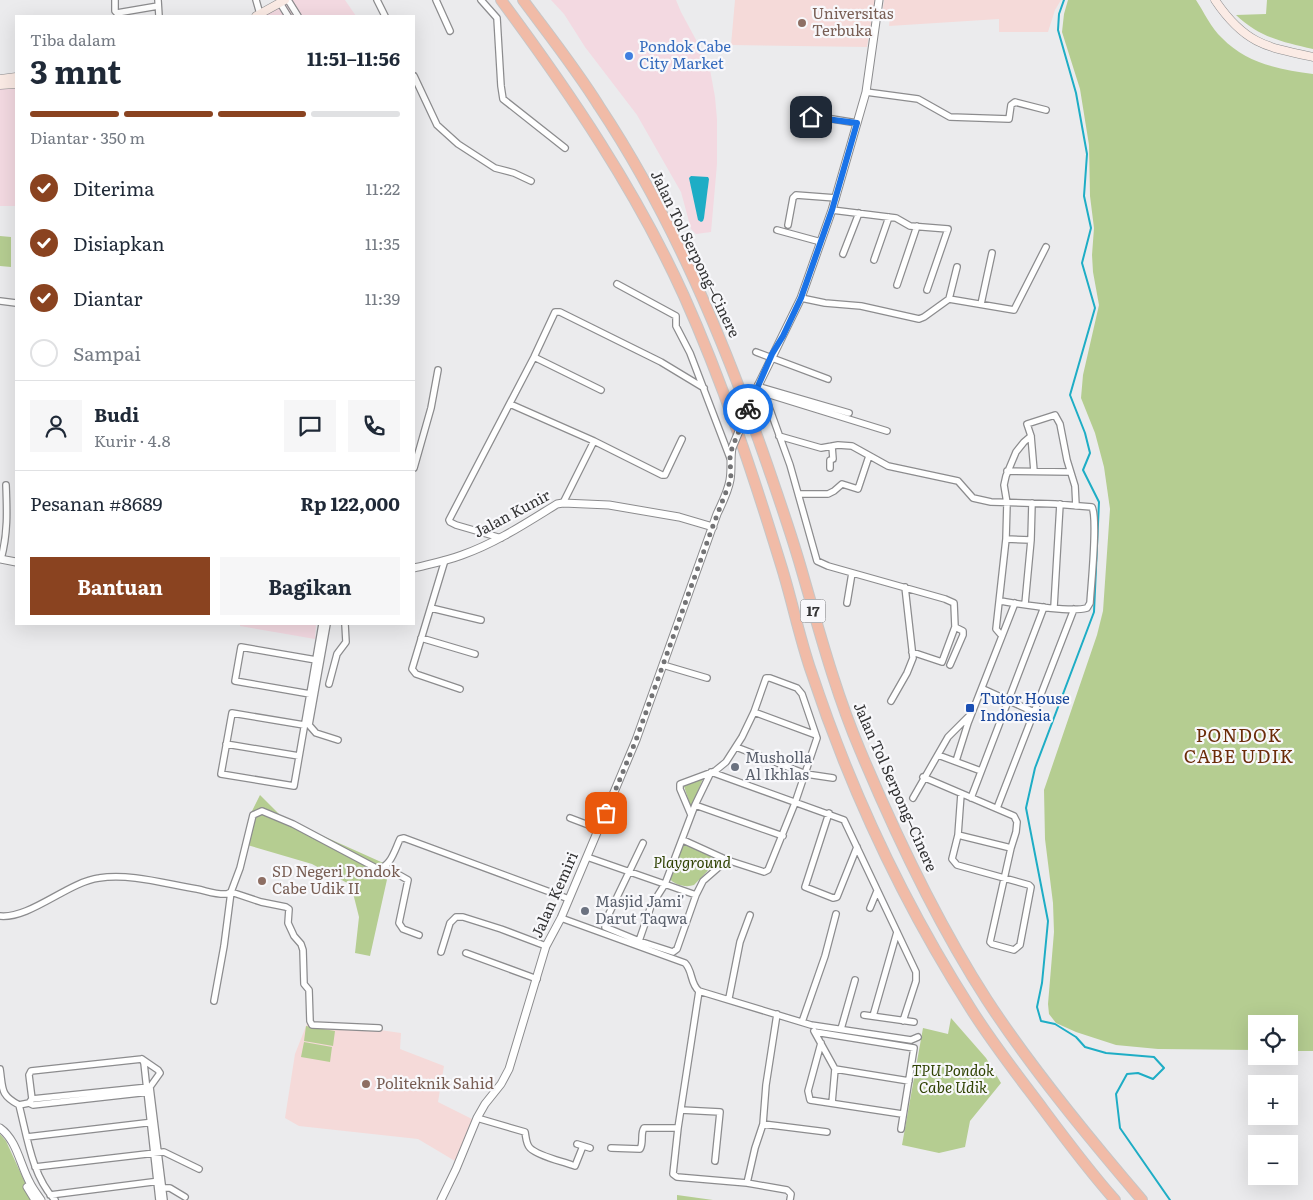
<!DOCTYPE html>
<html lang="id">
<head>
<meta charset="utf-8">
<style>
	:root { --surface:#fff; --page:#f6f6f7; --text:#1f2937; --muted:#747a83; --line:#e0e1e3; --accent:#8a4320 }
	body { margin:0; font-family:Literata,serif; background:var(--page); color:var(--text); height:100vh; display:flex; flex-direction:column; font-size:19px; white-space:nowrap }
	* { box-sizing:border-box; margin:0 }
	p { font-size:16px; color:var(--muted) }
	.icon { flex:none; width:28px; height:28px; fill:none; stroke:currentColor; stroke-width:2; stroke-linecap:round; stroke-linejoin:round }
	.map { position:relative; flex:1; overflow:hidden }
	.drawer { position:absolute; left:15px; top:15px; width:400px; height:610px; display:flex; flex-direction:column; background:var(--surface); border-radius:0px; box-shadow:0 5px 20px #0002 }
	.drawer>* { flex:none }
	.fabs { position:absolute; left:1248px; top:1015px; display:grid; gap:10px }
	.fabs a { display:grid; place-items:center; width:50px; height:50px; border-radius:0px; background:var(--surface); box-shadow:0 5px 20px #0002; font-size:25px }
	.pin { position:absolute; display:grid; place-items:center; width:42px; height:42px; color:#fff; margin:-21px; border-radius:10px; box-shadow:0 2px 8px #0006 }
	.courier { position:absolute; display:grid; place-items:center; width:50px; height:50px; margin:-25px; border:4px solid #1a73e8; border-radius:50%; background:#fff; color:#222; box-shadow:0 1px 6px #0007 }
	.summary em { font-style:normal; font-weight:700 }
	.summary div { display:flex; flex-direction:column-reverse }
	.summary { display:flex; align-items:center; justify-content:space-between; height:85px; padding:0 15px }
	h1 { font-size:32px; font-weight:700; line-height:38px }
	.bar { display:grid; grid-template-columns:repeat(4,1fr); gap:8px 5px; align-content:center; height:60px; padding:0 15px }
	.bar i { height:6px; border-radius:4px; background:var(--line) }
	.bar .on { background:var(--accent) }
	.bar p { grid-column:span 4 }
	.line { display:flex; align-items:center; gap:12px; padding:0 15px; border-top:1px solid var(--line) }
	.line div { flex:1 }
	.round { display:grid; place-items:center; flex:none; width:52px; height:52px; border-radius:0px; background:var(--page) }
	ol { padding:0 15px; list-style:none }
	li { display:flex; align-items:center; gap:15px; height:55px }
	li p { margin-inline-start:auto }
	li .icon { padding:5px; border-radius:50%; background:var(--accent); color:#fff; stroke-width:4 }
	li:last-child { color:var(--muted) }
	li i { width:28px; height:28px; border:2px solid var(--line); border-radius:50% }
	.cta { display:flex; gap:10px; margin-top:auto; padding:10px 15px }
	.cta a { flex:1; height:58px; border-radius:0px; background:var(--accent); color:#fff; font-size:20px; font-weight:700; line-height:58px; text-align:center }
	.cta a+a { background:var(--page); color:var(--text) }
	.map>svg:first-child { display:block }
</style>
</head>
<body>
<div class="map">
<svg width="1313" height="1200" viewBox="0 0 1313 1200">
	<rect width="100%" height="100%" fill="#ebebed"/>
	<path fill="#f3d9e1" d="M290,0H345L356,16H261Z
		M551,0H676L681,12L709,64L715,97L717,119V164L711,232L696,234L691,229L681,192L637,115L585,47L564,14Z
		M16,84V206H0V86Z
		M240,624H316L315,639L240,626Z"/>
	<path fill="#f5dad9" d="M735,0H875L867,47L731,45Z
		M884,0H1061L1055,10L1048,32H999V19L889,26L890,16L882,15Z
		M308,1021L359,1027L401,1033L400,1049L444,1066L438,1102L472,1119L455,1161L418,1139L299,1126L285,1118L295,1054Z"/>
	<path fill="#b5cd91" d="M1068,0H1196C1204,12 1211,28 1222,38C1246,63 1280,70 1313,74V1051H1289V1024H1256V1050L1158,1049L1116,1045L1076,1032L1056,1023L1049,1014L1048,1004L1054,932L1053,903L1045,839L1044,790L1097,635L1103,611L1110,509L1104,467L1095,433L1081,398L1083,375L1099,305L1093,272L1092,255L1094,228L1090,196L1089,145L1080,89L1062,32L1064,14Z
		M1267,0H1313V49C1282,42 1259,37 1236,15L1266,14Z
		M0,236L11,237V267L0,266Z
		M704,776L691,808L683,783Z
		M260,795L283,818L390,866L370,956L355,953L359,917L351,885L312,864L244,844L250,815Z
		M683,842L719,859L694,885C686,888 674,885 669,878Z
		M951,1018L986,1058L1001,1083L970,1121L965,1147L939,1153L902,1145L923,1028L948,1034Z
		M306,1026L335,1031L333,1046L304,1041Z
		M304,1042L332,1047L330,1062L301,1057Z
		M0,1134L6,1141L33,1200H0Z
		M677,1195L713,1200H677Z"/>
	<path fill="#1eadc5" d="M691,176L708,177L709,179L704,218L703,221L701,222L698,220L689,178Z"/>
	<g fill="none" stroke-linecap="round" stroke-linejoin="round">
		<path stroke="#1eadc5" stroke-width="2" d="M1064,0L1059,14L1058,30L1076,93L1087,154L1084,196L1091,228L1082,263L1095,308L1070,395L1085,433L1090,453L1083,470L1099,502L1094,612L1035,768L1026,808L1048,921L1042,983L1037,1007L1041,1021L1055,1024L1076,1037L1085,1047L1106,1053L1154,1057L1164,1068L1153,1079L1138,1073L1127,1074L1116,1094L1120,1128L1170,1200"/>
		<g stroke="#8c8c8e" stroke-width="8">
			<path id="minor" d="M115,0V11L117,13L158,6
				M158,0L159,16
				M256,0L260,14
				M288,0L298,16
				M377,0L385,16
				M436,0L450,31
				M481,0L497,18L501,86L503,99L565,148
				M280,3L288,16
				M414,76L437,125L458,144L495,168L514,173L531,181
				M866,92L918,99L950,117L1009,119L1011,105L1015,102L1046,110
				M794,118L820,117L857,123
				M832,210L896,218L910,226L948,229L927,290
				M788,225L793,198L796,195L836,198
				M777,230L821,242
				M843,254L859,213
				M874,260L889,217
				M617,284L676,316V326L690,353L730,458
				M897,285L917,226
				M801,298L825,303L861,306L919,319L924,317L949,299L1014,310L1046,247
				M949,299L957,267
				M0,301L16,303
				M981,304L992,253
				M756,352L828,379
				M534,357L601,390
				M758,385L764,393L790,465L817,561L828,566L945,599L954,603L955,627L942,662L912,652
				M760,387L849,413
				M764,393L887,431
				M510,404L594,441L662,475H665L682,439
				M779,436L821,448L838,445L852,446L888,466L958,481L973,498L991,502L1055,504L1092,507C1098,519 1091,586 1090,603L1087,608C1069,613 1020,604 1000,601
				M414,468L431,408L438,370
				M830,468V460L833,459L832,446
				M1007,471L1070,472
				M1034,471L1031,436L1027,424L1055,415L1060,424L1067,460L1075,486L1076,506
				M799,494H828L834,491L842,484L858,489L869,456
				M563,503L594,441
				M501,538L456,525L450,522L449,520L534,357L555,312H560L661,362L704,388
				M1006,539L1031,540
				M1,559C8,534 7,510 6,485
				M445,560L412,669L416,674L460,689
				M847,603L852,573
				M1025,604L1031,540L1032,503
				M1054,607L1060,504
				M431,608L481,620
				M327,624L309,725L316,733L338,740
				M1002,636L996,629L1006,539L1007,503L1004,485L1006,476L1016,452L1024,442L1031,436
				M421,638L475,654
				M663,665L707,678
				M950,665L963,635V631L955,627
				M329,684L337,654L346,642L345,624
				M983,689L1034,712
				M310,694L235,681L241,647L316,660
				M891,701L907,673L913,658L905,587
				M304,725L232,713L221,774L294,786L322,624
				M226,744L299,756
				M736,747L806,774L833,778
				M938,755L981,771
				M956,761L968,723L1015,603
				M923,777L1014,816L1017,822L1016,832L1011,848L990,942L992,944L1014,950L1020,945L1031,887L1029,885L957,865L952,859L958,835L961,794
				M913,798L948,737L971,714
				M971,798L1044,607
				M695,805L783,836
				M997,808L1074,609
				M829,813L805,887L833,898L837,897L857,847
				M691,815L680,789V784L715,771L726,762L742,737L754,712L766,678H770L797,688L802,694L816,735
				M570,818L599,829
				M958,835L1011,848
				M683,840L727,860
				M643,843L606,920L605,927L639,941L673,952L677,949L696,895L703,881L727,860L764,872L768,870L795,803L817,738L816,735L754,712
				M587,857L696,895
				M385,867L408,880L399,923L403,929L419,935
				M870,908L877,891
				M0,916C30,919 68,882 99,878C130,873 166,884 197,889C207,891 217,895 227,894L231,892L240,868L253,815L262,811L293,824L376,868C390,870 395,849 400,839L404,838L569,899
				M561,918L685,963C693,971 690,984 699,991L811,1025L911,1040L918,1037
				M639,941L651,906L665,884L695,805L711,772L844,820L916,972V981L903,1021
				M441,952L450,923L456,917H463L501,929L546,946
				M466,953L537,979
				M699,991L678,1128L673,1174L677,1177L747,1183L787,1190L791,1194L790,1200
				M729,998L740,942L750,915
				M214,1001L224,946L231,892L261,902L286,907L289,909L288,923L294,936L301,944L303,950L304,984L309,990L310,1021L312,1025L379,1028
				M864,1015L914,1022
				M873,1016L897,932
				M802,1022L825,956L836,914
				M841,1029L855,980
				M814,1031L835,1069L909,1081
				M815,1032L914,1048L901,1129
				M821,1043L808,1091L810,1100L902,1114
				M142,1059L158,1070L160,1073L150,1087L164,1200
				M0,1069C3,1089 0,1095 19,1105C27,1136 32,1176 55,1200
				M32,1099L149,1087
				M29,1103L32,1099L29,1075L31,1071L142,1059L144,1063L159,1200
				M832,1103L835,1069
				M19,1105L29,1103L33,1105L149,1092
				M681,1110L720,1112L715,1161
				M477,1118L525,1132C526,1137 526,1144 530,1148C538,1156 561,1161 572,1165L575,1166L583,1146
				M763,1124L827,1132
				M27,1137L154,1122
				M577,1144L590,1148
				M611,1148L640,1149C644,1142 640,1134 644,1128H678
				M35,1167L164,1152L199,1169
				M747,1183L755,1148L763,1124L766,1085L777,1014
				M163,1188H170L185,1197
				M50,1195L160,1181"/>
		</g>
		<g stroke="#8c8c8e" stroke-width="9">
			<path id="tertiary" d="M756,390L801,298L832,210L866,92L879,0
				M0,559L16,562
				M414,568C430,564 446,561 462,555C496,543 526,523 557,504L563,503L609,505L679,517L713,527
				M0,1128C17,1140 20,1165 30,1183C33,1189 37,1194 41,1200
				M27,1187L35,1200
				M441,1200L456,1169L477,1118L485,1104L501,1084L509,1069L546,946L561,918L636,740L717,514C722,503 728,492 730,480C732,469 730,459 732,448"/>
		</g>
		<g stroke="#8c8c8e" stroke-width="9">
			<path id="secondary" d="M1215,0C1244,43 1265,47 1313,57
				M256,16L285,0
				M0,79L16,77
				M0,85L16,84"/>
		</g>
		<g stroke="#c6c6c6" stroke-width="12">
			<path id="motorway" d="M501,0C570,93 636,190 684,296C723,383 753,474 781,565C792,600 799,636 811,671C850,789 904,904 971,1009C993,1044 1019,1077 1043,1109C1066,1140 1089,1171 1115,1200
				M523,0C549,35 576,69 599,106C672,216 724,340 767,464C779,499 791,533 801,568C819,630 835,691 860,750C896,836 936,921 987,1000C1032,1069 1089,1138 1142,1200"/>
		</g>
		<use href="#minor" stroke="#fff" stroke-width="5.5"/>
		<use href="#tertiary" stroke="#fff" stroke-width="7"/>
		<use href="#secondary" stroke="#fbebe5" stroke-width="8"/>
		<use href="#motorway" stroke="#f1bba7" stroke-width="10"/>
		<g stroke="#8c8c8e" stroke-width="9" stroke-linecap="butt">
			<path id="tertiary-bridge" d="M732,448L756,390"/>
		</g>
		<use href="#tertiary-bridge" stroke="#fff" stroke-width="7"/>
	</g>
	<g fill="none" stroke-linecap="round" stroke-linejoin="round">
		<path stroke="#737375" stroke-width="5" stroke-dasharray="0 9" d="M606,813L636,740L714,523L731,479L730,458L732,448L748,409"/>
		<path stroke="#1a73e8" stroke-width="6" d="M748,409L772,354L783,336L801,298L832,210L857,123L811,117"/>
	</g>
	<g fill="#8d6e63" stroke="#f8f8fb" stroke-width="2">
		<circle cx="802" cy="23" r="5"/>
		<circle cx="262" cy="881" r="5"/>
		<circle cx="366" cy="1084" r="5"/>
	</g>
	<circle fill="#3f7fe0" stroke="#f8f8fb" stroke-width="2" cx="629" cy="56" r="5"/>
	<rect fill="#1a4fb4" stroke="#f8f8fb" stroke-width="2" x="965" y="703" width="10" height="10" rx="2.5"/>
	<g fill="#6b7280" stroke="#f8f8fb" stroke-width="2">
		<circle cx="735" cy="767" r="5"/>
		<circle cx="585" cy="911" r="5"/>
	</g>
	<g text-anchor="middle" stroke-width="4.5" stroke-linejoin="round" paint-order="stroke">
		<rect fill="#f8f8fb" stroke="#6e6e70" stroke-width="1" x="800.5" y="599.5" width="25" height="23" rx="4"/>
		<g font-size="14" font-weight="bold" fill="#333334">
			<text x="813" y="616">17</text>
		</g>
		<g font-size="15" fill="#785e54" stroke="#f8f8fb" text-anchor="start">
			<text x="812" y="19">Universitas<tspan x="812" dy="17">Terbuka</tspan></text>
			<text x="272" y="877">SD Negeri Pondok<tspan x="272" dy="17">Cabe Udik II</tspan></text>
			<text x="376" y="1089">Politeknik Sahid</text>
		</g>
		<g font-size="15" fill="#366cbe" stroke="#f8f8fb" text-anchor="start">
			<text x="639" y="52">Pondok Cabe<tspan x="639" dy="17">City Market</tspan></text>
		</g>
		<g font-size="15" fill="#333334" stroke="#f8f8fb">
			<text transform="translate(695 254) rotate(64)" y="5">Jalan Tol Serpong–Cinere</text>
			<text transform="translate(512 514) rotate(-28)" y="5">Jalan Kunir</text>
			<text transform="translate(895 787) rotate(66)" y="5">Jalan Tol Serpong–Cinere</text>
			<text transform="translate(555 895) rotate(-66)" y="5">Jalan Kemiri</text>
		</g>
		<g font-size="15" fill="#164399" stroke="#f8f8fb" text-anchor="start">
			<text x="980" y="704">Tutor House<tspan x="980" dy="17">Indonesia</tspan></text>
		</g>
		<g font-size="15" fill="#5b616d" stroke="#f8f8fb" text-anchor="start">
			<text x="745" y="763">Musholla<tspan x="745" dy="17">Al Ikhlas</tspan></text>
			<text x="595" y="907">Masjid Jami'<tspan x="595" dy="17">Darut Taqwa</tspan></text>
		</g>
		<g font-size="15" font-style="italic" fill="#304304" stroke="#f8f8fb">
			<text x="692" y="868">Playground</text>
			<text x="953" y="1076">TPU Pondok<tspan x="953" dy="17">Cabe Udik</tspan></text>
		</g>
		<g font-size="18" letter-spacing="1" fill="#6b2c09" stroke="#f8f8fb">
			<text x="1239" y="742">PONDOK<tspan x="1239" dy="21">CABE UDIK</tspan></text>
		</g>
	</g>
</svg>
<div class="fabs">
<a><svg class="icon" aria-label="locate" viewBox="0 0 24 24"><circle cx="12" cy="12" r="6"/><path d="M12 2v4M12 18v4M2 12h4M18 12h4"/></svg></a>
<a>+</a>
<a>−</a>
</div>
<div class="pin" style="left:606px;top:813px;background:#ea580c"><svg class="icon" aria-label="bag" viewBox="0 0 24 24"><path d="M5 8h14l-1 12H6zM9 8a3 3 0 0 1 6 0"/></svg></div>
<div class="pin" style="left:811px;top:117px;background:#1f2937"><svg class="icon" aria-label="home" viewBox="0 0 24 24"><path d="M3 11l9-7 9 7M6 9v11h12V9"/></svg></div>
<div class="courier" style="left:748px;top:409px"><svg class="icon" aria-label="bike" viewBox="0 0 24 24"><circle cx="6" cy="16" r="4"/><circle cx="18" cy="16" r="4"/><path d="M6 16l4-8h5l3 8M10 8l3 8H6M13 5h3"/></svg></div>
<section class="drawer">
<div class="summary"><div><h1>3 mnt</h1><p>Tiba dalam</p></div><em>11:51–11:56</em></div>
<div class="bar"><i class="on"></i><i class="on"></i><i class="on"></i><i></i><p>Diantar · 350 m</p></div>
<ol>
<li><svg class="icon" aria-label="check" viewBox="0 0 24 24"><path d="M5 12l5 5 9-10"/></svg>Diterima<p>11:22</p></li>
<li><svg class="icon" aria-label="check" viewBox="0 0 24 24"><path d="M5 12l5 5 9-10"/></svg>Disiapkan<p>11:35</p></li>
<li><svg class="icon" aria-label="check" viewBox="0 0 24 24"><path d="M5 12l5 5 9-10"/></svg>Diantar<p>11:39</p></li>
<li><i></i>Sampai</li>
</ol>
<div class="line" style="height:90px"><a class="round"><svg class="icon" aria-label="person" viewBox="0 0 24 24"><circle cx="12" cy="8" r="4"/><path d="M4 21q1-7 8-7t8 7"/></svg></a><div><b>Budi</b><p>Kurir · 4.8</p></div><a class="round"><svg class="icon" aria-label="chat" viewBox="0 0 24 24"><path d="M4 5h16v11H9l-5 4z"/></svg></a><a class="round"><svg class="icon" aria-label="phone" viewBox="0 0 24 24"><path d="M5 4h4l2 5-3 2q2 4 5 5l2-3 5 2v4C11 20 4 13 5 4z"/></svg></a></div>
<div class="line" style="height:65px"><div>Pesanan #8689</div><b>Rp 122,000</b></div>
<div class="cta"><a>Bantuan</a><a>Bagikan</a></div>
</section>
</div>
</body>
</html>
